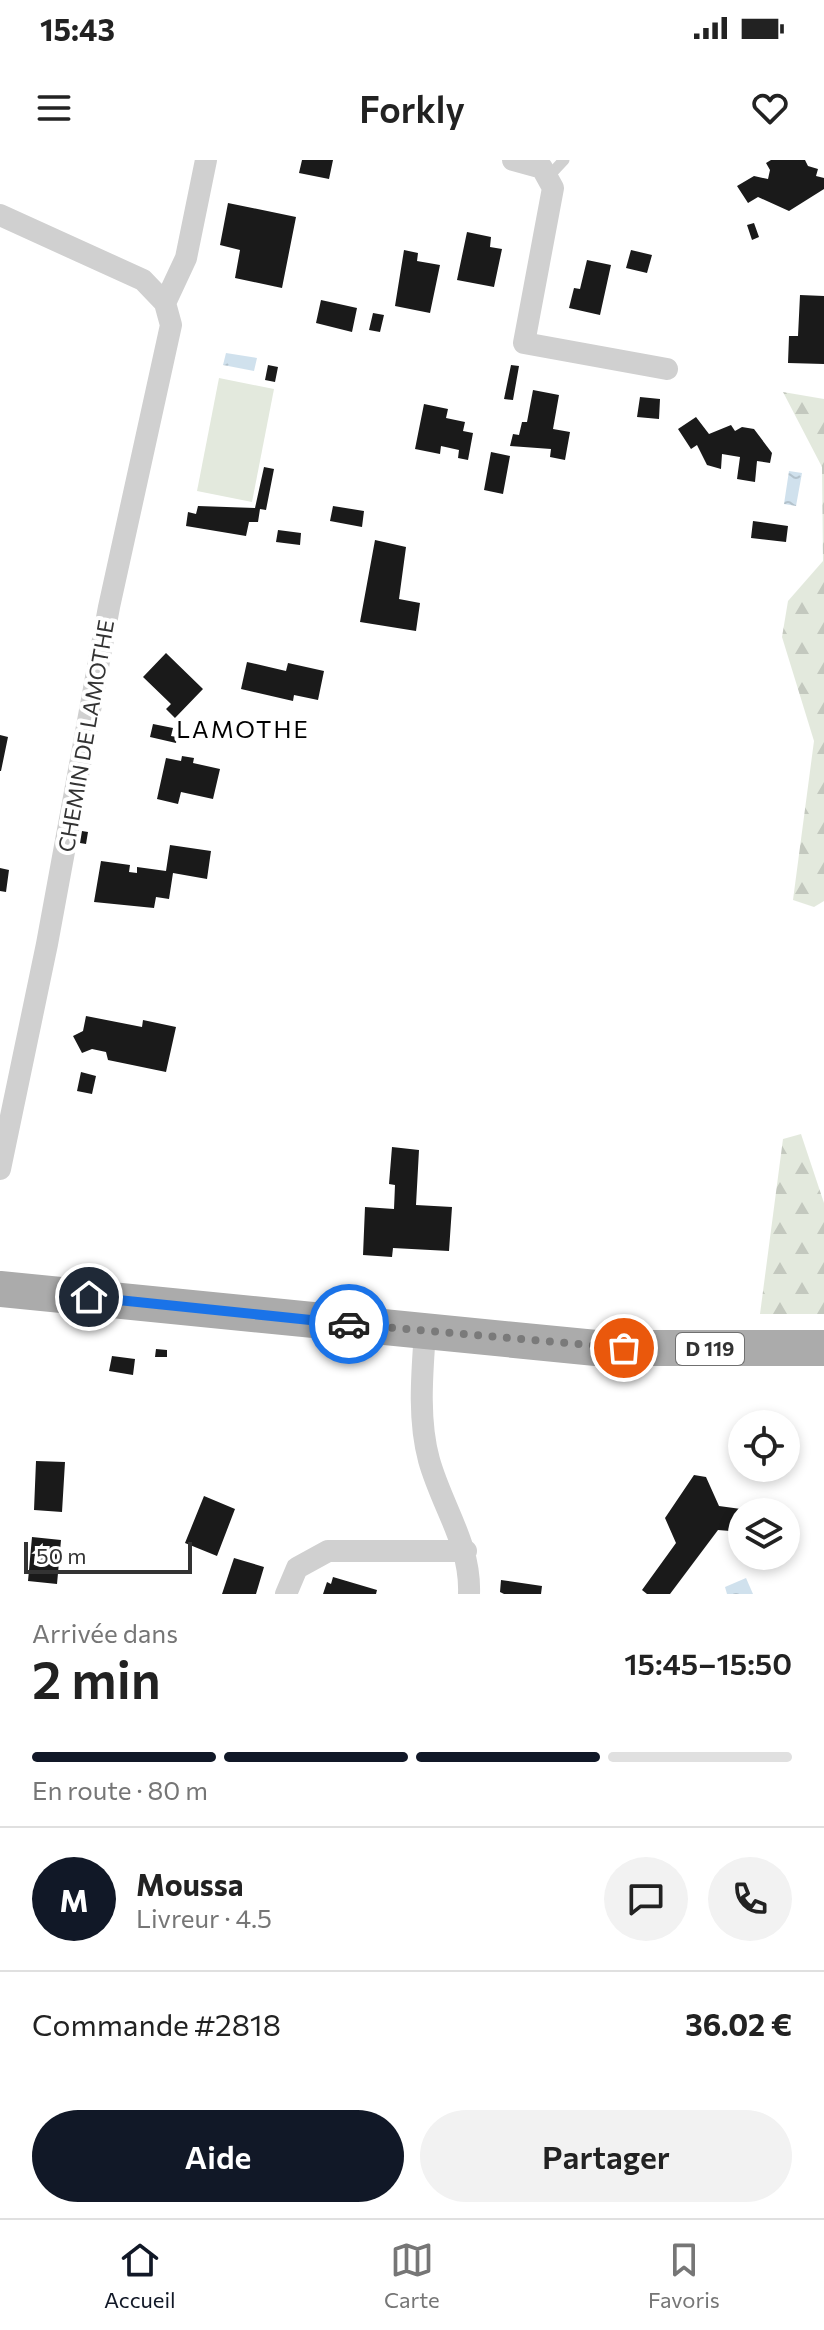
<!DOCTYPE html>
<html lang="fr">
<head>
<meta charset="utf-8">
<style>
	:root { --surface:#fff; --page:#f2f2f2; --text:#222; --muted:#767676; --line:#e0e0e0; --accent:#111827 }
	body { margin:0; font-family:Commissioner,sans-serif; background:var(--page); color:var(--text); height:100vh; display:flex; flex-direction:column; font-size:30px; white-space:nowrap }
	* { box-sizing:border-box; margin:0 }
	p { font-size:26px; color:var(--muted) }
	.icon { flex:none; width:44px; height:44px; fill:none; stroke:currentColor; stroke-width:2; stroke-linecap:round; stroke-linejoin:round }
	.map { position:relative; height:1434px; overflow:hidden }
	.side { display:flex; flex-direction:column; background:var(--surface); flex:1 }
	.side>* { flex:none }
	.controls { position:absolute; left:728px; top:1250px; display:grid; gap:16px }
	.controls a { display:grid; place-items:center; width:72px; height:72px; border-radius:50%; background:var(--surface); box-shadow:0 4px 12px #0003; font-size:40px }
	.scale { position:absolute; left:24px; bottom:20px; width:168px; box-sizing:border-box; padding-left:8px; border:4px solid #333; border-top:0; font-size:22px; line-height:28px; white-space:nowrap; color:#333; -webkit-text-stroke:6px #fff; paint-order:stroke }
	.pin { position:absolute; display:grid; place-items:center; width:68px; height:68px; color:#fff; margin:-34px; border:4px solid #fff; border-radius:50%; box-shadow:0 2px 8px #0007 }
	.courier { position:absolute; display:grid; place-items:center; width:80px; height:80px; margin:-40px; border:6px solid #1a73e8; border-radius:50%; background:#fff; color:#222; box-shadow:0 2px 10px #0007 }
	.headline em { font-style:normal; font-weight:600 }
	.headline div { display:flex; flex-direction:column-reverse }
	.headline { display:flex; align-items:center; justify-content:space-between; height:136px; padding:0 32px }
	h1 { font-size:52px; font-weight:600; line-height:60px }
	.bar { display:grid; grid-template-columns:repeat(4,1fr); gap:12px 8px; align-content:center; height:96px; padding:0 32px }
	.bar i { height:10px; border-radius:6px; background:var(--line) }
	.bar .on { background:var(--accent) }
	.bar p { grid-column:span 4 }
	.line { display:flex; align-items:center; gap:20px; padding:0 32px; border-top:2px solid var(--line) }
	.line div { flex:1 }
	.round { display:grid; place-items:center; flex:none; width:84px; height:84px; border-radius:42px; background:var(--page) }
	.primary-button { display:flex; gap:16px; margin-top:auto; padding:16px 32px }
	.primary-button a { flex:1; height:92px; border-radius:48px; background:var(--accent); color:#fff; font-size:32px; font-weight:600; line-height:92px; text-align:center }
	.primary-button a+a { background:var(--page); color:var(--text) }
	.status { display:flex; justify-content:space-between; align-items:center; height:56px; padding:0 40px; background:var(--surface); direction:ltr }
	.status svg { height:22px; fill:currentColor }
	header { display:flex; justify-content:space-between; align-items:center; height:104px; padding:0 32px; background:var(--surface); font-size:36px; font-weight:600 }
	.tabs { display:flex; justify-content:space-around; align-items:center; height:112px; border-top:2px solid var(--line); background:var(--surface); font-size:22px; color:var(--muted) }
	.tabs a { display:grid; justify-items:center; gap:4px }
	.tabs .on { color:var(--accent) }
	.map>svg:first-child { display:block }
</style>
</head>
<body>
<div class="status"><b>15:43</b><svg viewBox="0 0 49 12"><path d="M0 12V9h3v3zM5 12V6h3v6zM10 12V3h3v9zM15 12V0h3v12zM26 1h20v11H26zM47 4h2v5h-2z"/></svg></div>
<header><svg class="icon" aria-label="menu" viewBox="0 0 24 24"><path d="M4 6h16M4 12h16M4 18h16"/></svg>Forkly<svg class="icon" aria-label="heart" viewBox="0 0 24 24"><path d="M12 20l-8-8c-3-5 5-10 8-4 3-6 11-1 8 4z"/></svg></header>
<div class="map">
<svg width="824" height="1434" viewBox="0 0 824 1434">
	<defs>
		<pattern id="forest-firs" width="22" height="20" patternUnits="userSpaceOnUse" patternTransform="scale(2)"><rect width="22" height="20" fill="#e3e9dd"/><path d="M5 1l3.5 6h-7zM16 11l3.5 6h-7z" fill="#c3c8be"/></pattern>
		<pattern id="water-ripples" width="26" height="14" patternUnits="userSpaceOnUse" patternTransform="scale(2)"><rect width="26" height="14" fill="#d0e1ed"/><path d="M2 4q2-2 4 0t4 0M15 11q2-2 4 0t4 0" fill="none" stroke="#b3c2cc"/></pattern>
	</defs>
	<rect width="100%" height="100%" fill="#fff"/>
	<path fill="#e3e9dd" d="M219,218L274,229L252,342L197,331Z"/>
	<path fill="url(#forest-firs)" d="M783,232L824,239V741L814,747L793,740L814,581L782,477L788,441L823,401L822,307Z
		M801,974L824,1043V1154H760L783,979Z"/>
	<path fill="url(#water-ripples)" d="M226,193L257,198L254,211L223,205Z
		M789,311L802,313L796,346L784,344Z
		M746,1418L753,1434H727L725,1427Z"/>
	<path fill="#1a1a1a" d="M302,0H333L329,19L299,13Z
		M771,0H805L808,6L818,9L816,16L824,18V29L789,51L758,37L748,43L737,26L754,16L768,19L770,10L766,3Z
		M228,43L296,57L282,128L235,118L240,90L220,85Z
		M754,63L759,77L752,80L747,65Z
		M467,72L491,77L490,87L502,89L494,127L457,120Z
		M404,90L418,93L417,101L440,105L430,153L395,146Z
		M631,90L652,95L647,113L626,108Z
		M587,100L611,105L600,155L569,148L574,128L580,129Z
		M800,135L824,136V204L788,203L789,176H798Z
		M321,140L357,148L352,172L316,163Z
		M373,153L384,155L380,172L369,170Z
		M268,205L278,207L275,222L265,220Z
		M511,205L519,206L513,240L504,239Z
		M533,230L559,235L553,269L570,272L565,300L550,297L551,289L510,286L513,274L519,275L522,262H527Z
		M640,237L660,239L659,259L637,257Z
		M424,244L448,249L446,258L465,262L463,271L473,273L468,300L458,298L459,290L441,286L440,294L415,289Z
		M696,257L709,274L731,265L735,271L742,267L754,269L772,293L770,303L757,301L755,322L737,319L740,297L722,294L721,309L707,305L697,285L691,289L678,269Z
		M491,292L510,296L503,334L484,330Z
		M264,307L274,309L266,350L260,349L258,362H249L246,376L186,366L188,352L196,354L198,346L255,348Z
		M333,346L364,351L362,367L330,361Z
		M753,361L788,366L786,382L751,378Z
		M278,370L301,373L300,385L276,382Z
		M375,380L406,387L399,439L420,443L416,471L360,462Z
		M166,493L203,529L175,558L166,549L171,544L143,517Z
		M247,502L286,511L288,503L324,511L318,540L294,535L293,541L241,529Z
		M153,564L173,568L171,576L177,577L176,583L150,577Z
		M0,575L8,577L1,611H0Z
		M182,596L194,598L193,603L220,609L213,639L181,632L178,644L157,639L166,598L181,601Z
		M82,671L88,672L86,684L80,683Z
		M170,685L211,691L207,719L173,713L169,739L156,737L154,748L94,742L101,701L130,705L129,712L137,713V707L166,711Z
		M0,708L9,710L6,732L0,731Z
		M86,856L142,867L143,860L176,867L166,912L108,900L106,892L92,889L82,893L73,876L83,871Z
		M81,912L96,916L92,934L77,931Z
		M392,987L419,990L416,1045L452,1047L449,1091L393,1088L392,1097L363,1095L365,1047L394,1049L395,1025L389,1024Z
		M156,1189L167,1190V1197H155Z
		M112,1196L135,1199L133,1215L109,1211Z
		M36,1301L65,1302L62,1352L34,1350Z
		M694,1315L706,1317L719,1346L763,1352H742V1372L718,1370L670,1434H647L642,1430L676,1383L665,1358Z
		M204,1336L235,1349L217,1396L185,1383Z
		M32,1377L61,1380L57,1424L28,1421Z
		M234,1398L264,1407L256,1434H222Z
		M333,1417L377,1430L376,1434H323L327,1422L331,1424Z
		M501,1420L542,1426L541,1434H504L500,1432Z"/>
	<g fill="none" stroke-linecap="round" stroke-linejoin="round">
		<path stroke="#d0d0d0" stroke-width="11" d="M549,16L564,0"/>
		<path stroke="#d0d0d0" stroke-width="22" d="M513,0L542,8L553,28L524,183L667,209
			M0,55L143,120L165,143L171,165L109,447L47,784L0,1009
			M165,143L186,98L206,0
			M425,1172C422,1214 418,1260 429,1300C442,1347 471,1384 469,1434
			M286,1434L297,1408L328,1391H466"/>
		<path stroke="#ababab" stroke-width="36" d="M0,1129L596,1188H824"/>
	</g>
	<g fill="none" stroke-linecap="round" stroke-linejoin="round">
		<path stroke="#7a7a7a" stroke-width="8" stroke-dasharray="0 14.4" d="M349,1164L624,1188"/>
		<path stroke="#1a73e8" stroke-width="10" d="M89,1137L349,1164"/>
	</g>
	<g text-anchor="middle" stroke-width="8" stroke-linejoin="round" paint-order="stroke">
		<rect fill="#fff" stroke="#707070" stroke-width="2" x="676" y="1173" width="68" height="32" rx="6"/>
		<g font-size="20" font-weight="bold" fill="#333">
			<text x="710" y="1196">D 119</text>
		</g>
		<g font-size="22" fill="#333" stroke="#fff">
			<text transform="translate(86 576) rotate(-80)" y="8">CHEMIN DE LAMOTHE</text>
		</g>
		<g font-size="24" letter-spacing="2" fill="#000" stroke="#fff">
			<text x="243" y="578">LAMOTHE</text>
		</g>
	</g>
</svg>
<div class="controls">
<a><svg class="icon" aria-label="locate" viewBox="0 0 24 24"><circle cx="12" cy="12" r="6"/><path d="M12 2v4M12 18v4M2 12h4M18 12h4"/></svg></a>
<a><svg class="icon" aria-label="layers" viewBox="0 0 24 24"><path d="M12 4l9 5-9 5-9-5zM3 14l9 5 9-5"/></svg></a>
</div>
<div class="scale">50 m</div>
<div class="pin" style="left:624px;top:1188px;background:#ea580c"><svg class="icon" aria-label="bag" viewBox="0 0 24 24"><path d="M5 8h14l-1 12H6zM9 8a3 3 0 0 1 6 0"/></svg></div>
<div class="pin" style="left:89px;top:1137px;background:#1f2937"><svg class="icon" aria-label="home" viewBox="0 0 24 24"><path d="M3 11l9-7 9 7M6 9v11h12V9"/></svg></div>
<div class="courier" style="left:349px;top:1164px"><svg class="icon" aria-label="car" viewBox="0 0 24 24"><path d="M5 17H2v-5l4-1 3-4h7l3 4 3 1v5h-3M9 17h6M6 11h13"/><circle cx="7" cy="17" r="2"/><circle cx="17" cy="17" r="2"/></svg></div>
</div>
<section class="side">
<div class="headline"><div><h1>2 min</h1><p>Arrivée dans</p></div><em>15:45–15:50</em></div>
<div class="bar"><i class="on"></i><i class="on"></i><i class="on"></i><i></i><p>En route · 80 m</p></div>
<div class="line" style="height:144px"><b class="round" style="background:var(--accent);color:#fff">M</b><div><b>Moussa</b><p>Livreur · 4.5</p></div><a class="round"><svg class="icon" aria-label="chat" viewBox="0 0 24 24"><path d="M4 5h16v11H9l-5 4z"/></svg></a><a class="round"><svg class="icon" aria-label="phone" viewBox="0 0 24 24"><path d="M5 4h4l2 5-3 2q2 4 5 5l2-3 5 2v4C11 20 4 13 5 4z"/></svg></a></div>
<div class="line" style="height:104px"><div>Commande #2818</div><b>36.02 €</b></div>
<div class="primary-button"><a>Aide</a><a>Partager</a></div>
</section>
<nav class="tabs">
<a class="on"><svg class="icon" aria-label="home" viewBox="0 0 24 24"><path d="M3 11l9-7 9 7M6 9v11h12V9"/></svg>Accueil</a>
<a><svg class="icon" aria-label="map" viewBox="0 0 24 24"><path d="M3 6l6-2 6 2 6-2v14l-6 2-6-2-6 2zM9 4v14M15 6v14"/></svg>Carte</a>
<a><svg class="icon" aria-label="saved" viewBox="0 0 24 24"><path d="M7 4h10v16l-5-4-5 4z"/></svg>Favoris</a>
</nav>
</body>
</html>
